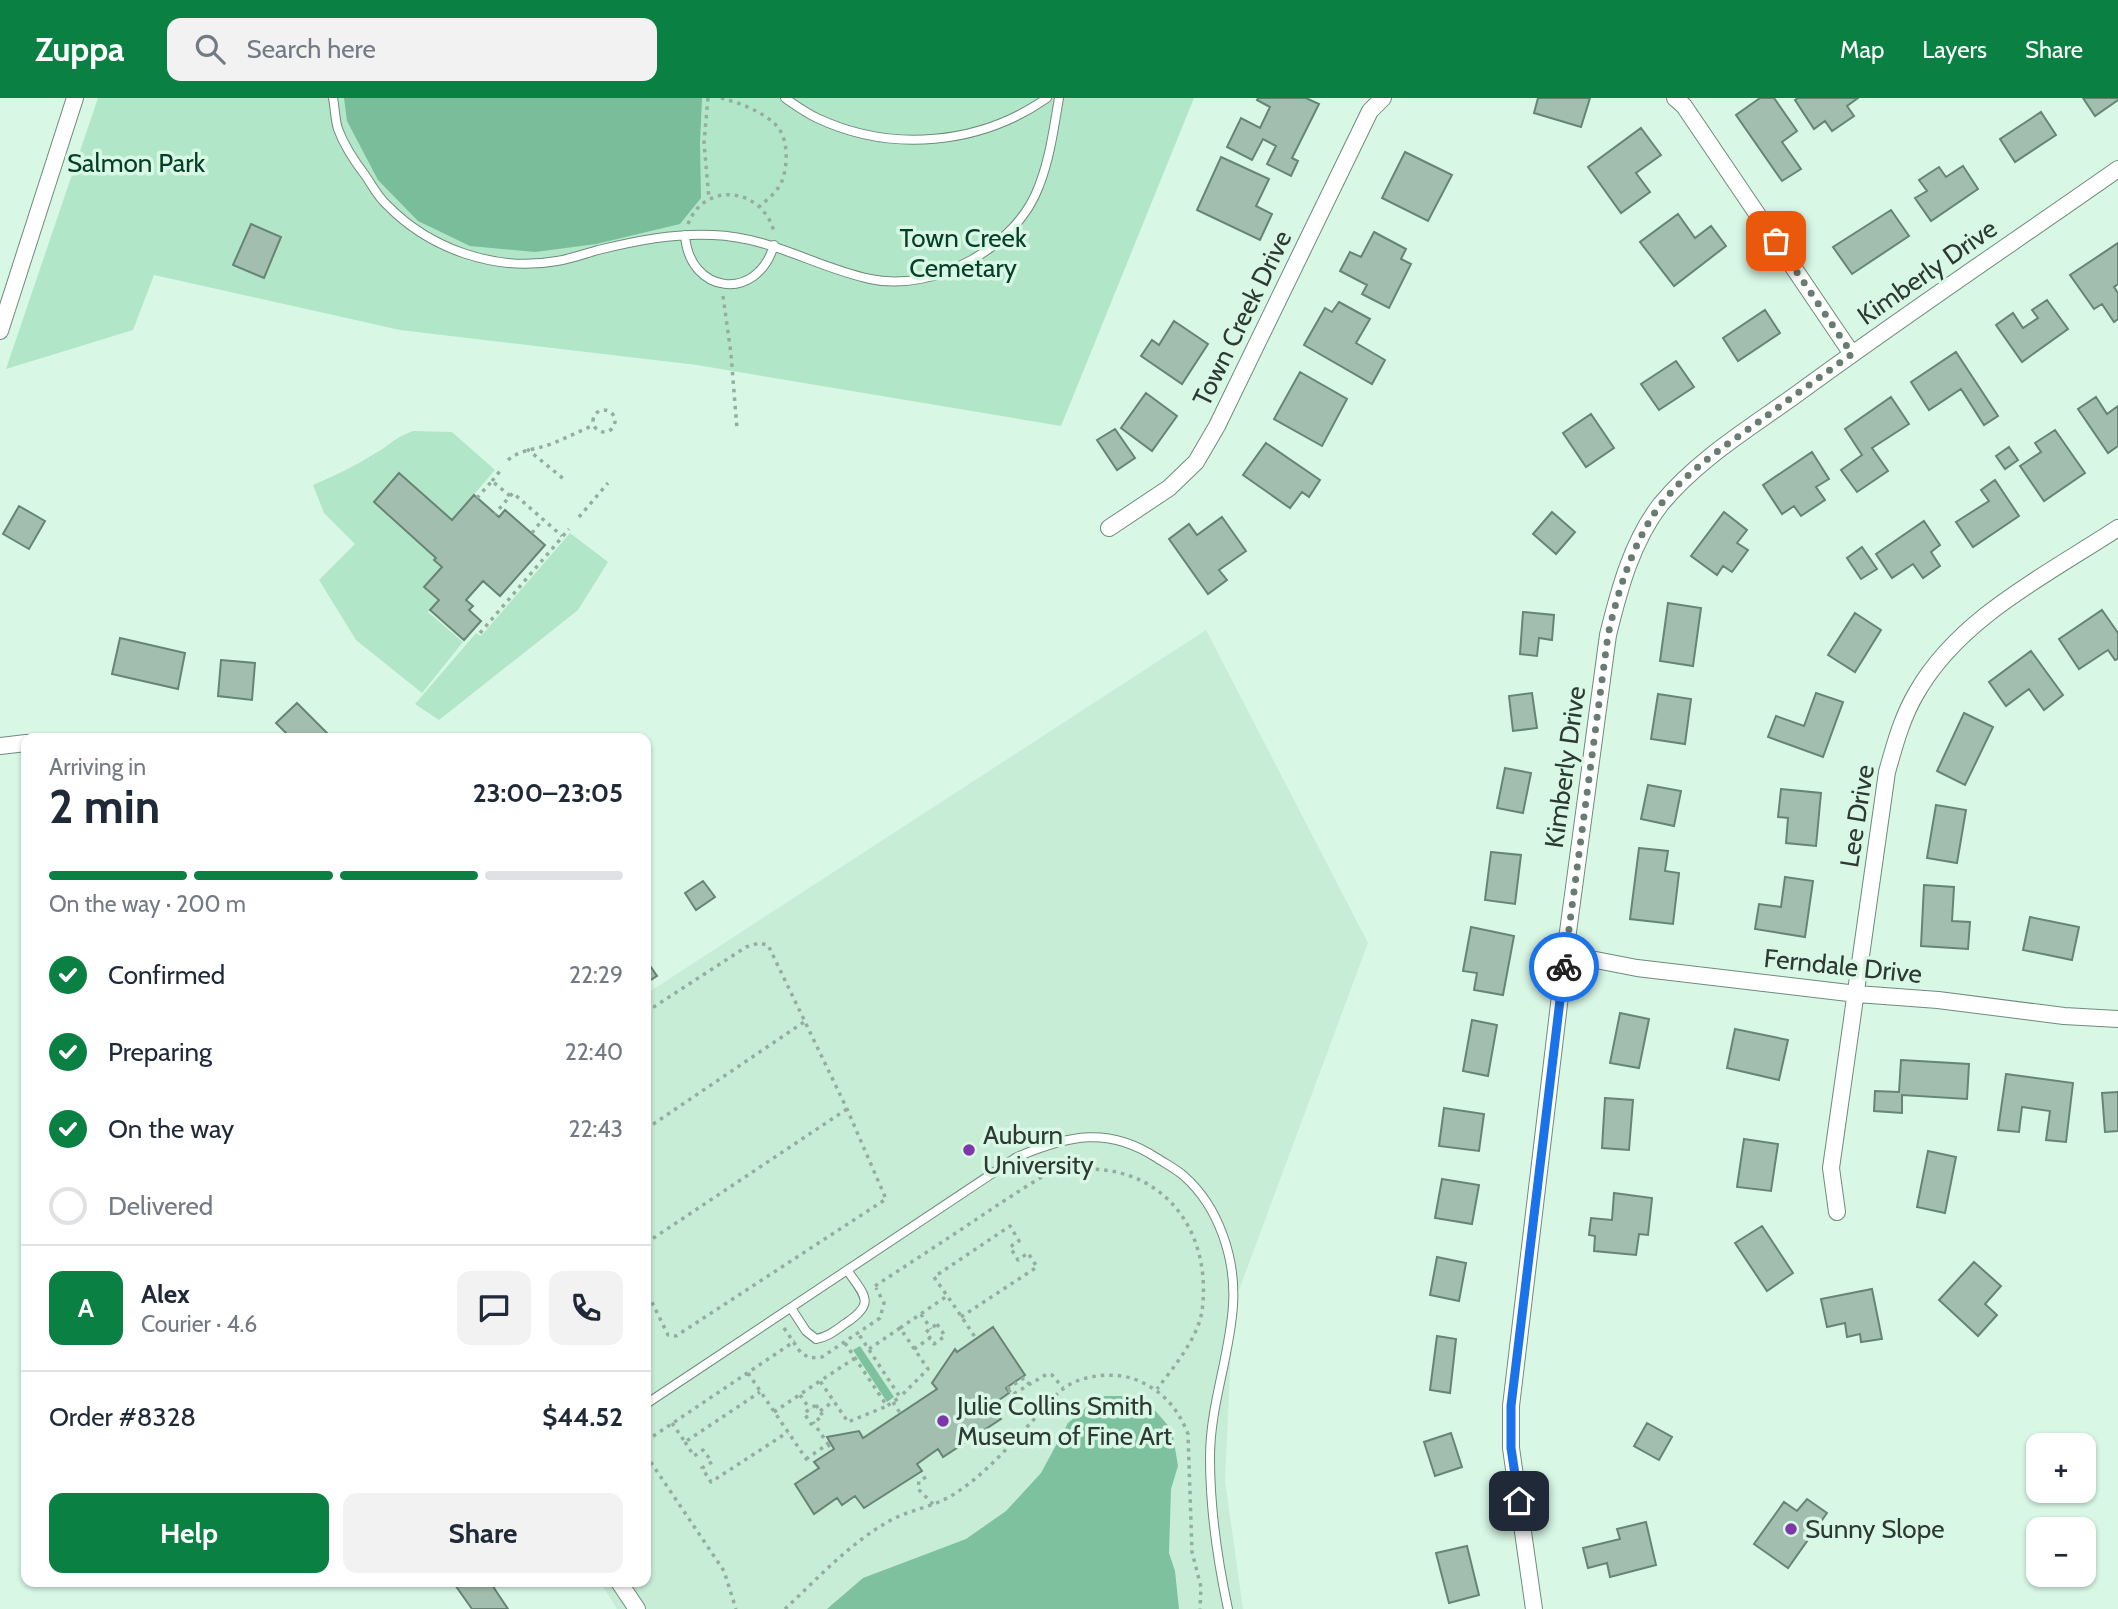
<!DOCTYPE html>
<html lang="en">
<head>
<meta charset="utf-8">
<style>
	:root { --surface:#fff; --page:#f2f2f3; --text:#1f2937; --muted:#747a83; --line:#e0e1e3; --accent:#0b8043 }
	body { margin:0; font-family:Cabin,sans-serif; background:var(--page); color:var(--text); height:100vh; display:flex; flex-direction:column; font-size:26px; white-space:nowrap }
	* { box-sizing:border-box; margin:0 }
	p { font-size:23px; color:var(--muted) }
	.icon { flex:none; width:38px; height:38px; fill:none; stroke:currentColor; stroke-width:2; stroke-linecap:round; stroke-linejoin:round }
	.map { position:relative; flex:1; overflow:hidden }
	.side { position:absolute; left:21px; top:635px; width:630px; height:854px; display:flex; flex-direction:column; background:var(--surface); border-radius:14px; box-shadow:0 2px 5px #0004 }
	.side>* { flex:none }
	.controls { position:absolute; left:2026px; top:1335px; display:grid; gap:14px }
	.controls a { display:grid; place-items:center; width:70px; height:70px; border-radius:14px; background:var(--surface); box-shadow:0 2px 5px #0004; font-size:35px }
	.pin { position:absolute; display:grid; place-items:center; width:60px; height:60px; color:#fff; margin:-30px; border-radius:14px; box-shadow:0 4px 10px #0006 }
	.courier { position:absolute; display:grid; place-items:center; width:70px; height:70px; margin:-35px; border:5px solid #1a73e8; border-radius:50%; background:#fff; color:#222; box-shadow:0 2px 9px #0007 }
	.summary em { font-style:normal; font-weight:800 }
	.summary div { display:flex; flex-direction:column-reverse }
	.summary { display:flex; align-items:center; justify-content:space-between; height:119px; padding:0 28px }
	h1 { font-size:46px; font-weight:800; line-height:52px }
	.bar { display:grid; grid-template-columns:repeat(4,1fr); gap:10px 7px; align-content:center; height:84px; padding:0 28px }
	.bar i { height:9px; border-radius:5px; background:var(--line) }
	.bar .selected { background:var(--accent) }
	.bar p { grid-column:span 4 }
	.line { display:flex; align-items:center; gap:18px; padding:0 28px; border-top:2px solid var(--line) }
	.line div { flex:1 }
	.round { display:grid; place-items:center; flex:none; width:74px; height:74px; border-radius:14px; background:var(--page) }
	ol { padding:0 28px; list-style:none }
	li { display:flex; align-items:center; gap:21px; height:77px }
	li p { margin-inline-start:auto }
	li .icon { padding:7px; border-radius:50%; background:var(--accent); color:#fff; stroke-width:4 }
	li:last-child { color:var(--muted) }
	li i { width:38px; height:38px; border:4px solid var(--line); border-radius:50% }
	.button { display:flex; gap:14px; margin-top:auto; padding:14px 28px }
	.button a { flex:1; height:80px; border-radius:14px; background:var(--accent); color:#fff; font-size:28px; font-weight:800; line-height:80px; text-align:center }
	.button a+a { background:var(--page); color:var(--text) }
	header { display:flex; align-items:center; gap:42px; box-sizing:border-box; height:98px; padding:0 35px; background:var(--accent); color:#fff }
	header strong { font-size:33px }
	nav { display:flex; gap:38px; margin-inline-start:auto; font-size:24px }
	.search { width:490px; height:63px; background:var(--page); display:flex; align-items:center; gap:18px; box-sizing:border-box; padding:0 24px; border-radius:14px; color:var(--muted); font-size:26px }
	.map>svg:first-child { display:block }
</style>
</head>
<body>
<header>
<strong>Zuppa</strong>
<div class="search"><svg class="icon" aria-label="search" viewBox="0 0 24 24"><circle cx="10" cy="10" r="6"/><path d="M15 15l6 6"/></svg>Search here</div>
<nav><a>Map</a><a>Layers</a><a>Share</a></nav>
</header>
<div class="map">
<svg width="2118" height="1511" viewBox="0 0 2118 1511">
	<rect width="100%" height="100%" fill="#d8f7e5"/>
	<path fill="#c7edd7" d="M1206,532L1368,845L1233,1208L1225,1383L1243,1511H617L600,1484H646V896Z"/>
	<path fill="#b2e6c9" d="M98,0H1194L1061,328L697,267L400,232L154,177L133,232L6,271Z
		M413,333L452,334L495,372L452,422L399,375L374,404L436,460L434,463L442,469L424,489L439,502L428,514L463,544L422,595L356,542L319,482L355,446L324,415L313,387C334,378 355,368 374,356C389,348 395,339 413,333Z
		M570,435L608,464L578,512L439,622L415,606L476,535L481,538Z"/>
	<path fill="#79bd9a" d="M344,0H702L700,45L701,100L680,126L596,146L535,154L470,148L418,123L378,82L347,23Z"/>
	<path fill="#7ec19e" d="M860,1248L894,1299L887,1304L853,1252Z
		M1100,1298H1127L1152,1309L1172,1332L1178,1368L1171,1391L1169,1455L1175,1473L1179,1511H827L863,1480L966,1441L1006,1413L1041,1375L1068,1325Z"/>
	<path fill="#a1beae" stroke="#688474" stroke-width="2" d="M1258,0H1306L1319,6L1292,60L1298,63L1291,78L1267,66L1276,48L1263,41L1252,62L1227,49L1241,20L1260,30L1270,9L1257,2Z
		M1538,0H1590L1581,29L1534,15Z
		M1760,0H1774L1797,33L1782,44L1801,71L1782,83L1736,17Z
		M1798,0H1858L1847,8L1854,18L1832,33L1825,23L1814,31L1795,2Z
		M2083,0H2118V2L2095,18Z
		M2041,14L2056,37L2015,64L2000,41Z
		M1641,30L1661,57L1636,75L1650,94L1621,115L1588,69Z
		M1405,54L1452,77L1428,123L1382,100Z
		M1221,59L1269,81L1256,108L1272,116L1260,142L1197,112Z
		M1963,68L1978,91L1931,123L1915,100L1927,93L1919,82L1939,69L1946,79Z
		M1891,112L1909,138L1852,176L1833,149Z
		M1678,116L1695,140L1711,128L1726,148L1674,188L1640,144Z
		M251,126L281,139L264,180L233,167Z
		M1374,134L1406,151L1401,161L1411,166L1389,210L1362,196L1367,187L1340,173L1350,154L1361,159Z
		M2118,145V186L2114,189L2118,195V221L2114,224L2102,206L2094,211L2070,177Z
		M2047,202L2068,231L2022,264L1996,227L2013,215L2023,230L2038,220L2032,212Z
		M1339,204L1370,221L1356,245L1385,262L1372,286L1304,247L1325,210L1332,214Z
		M1765,212L1780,235L1738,263L1723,240Z
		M1174,223L1208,246L1182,286L1141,258L1152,242L1159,247Z
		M1956,254L1998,318L1984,327L1961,291L1929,312L1911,284Z
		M1676,263L1694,289L1659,312L1641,286Z
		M1300,274L1347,301L1322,348L1274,321Z
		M1146,295L1177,318L1152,353L1121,330Z
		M1891,299L1909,326L1872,350L1888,373L1857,394L1841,372L1862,357L1845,331Z
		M2096,299L2107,316L2118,308V348L2108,355L2078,311Z
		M1591,316L1614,350L1586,369L1563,335Z
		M1115,331L1135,360L1117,372L1097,342Z
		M2055,332L2085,375L2044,403L2020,368L2041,354L2035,345Z
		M1266,345L1320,382L1309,399L1302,394L1290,410L1243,377Z
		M2009,349L2018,362L2005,371L1996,358Z
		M1812,354L1829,381L1816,389L1825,402L1801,418L1794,408L1782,416L1763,387Z
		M399,375L452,422L474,397L499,419L505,412L545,447L500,498L483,483L466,502L473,508L469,512L481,523L464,542L430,512L439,502L424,489L442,469L434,462L436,460L374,404Z
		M1995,382L2019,418L1973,449L1956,424L1989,403L1981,392Z
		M19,408L45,423L29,451L3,436Z
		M1552,414L1575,434L1556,456L1533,436Z
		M1724,414L1747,432L1737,445L1748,452L1732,474L1723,468L1717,477L1691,458Z
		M1222,419L1246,453L1219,472L1227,482L1208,496L1169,441L1189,426L1197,437Z
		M1924,423L1940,447L1931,454L1940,468L1923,480L1913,466L1892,480L1876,456Z
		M1862,449L1877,471L1861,481L1847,460Z
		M1668,505L1701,510L1693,568L1660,563Z
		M2102,512L2118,535V561L2115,562L2108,552L2079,571L2059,541Z
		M1523,514L1554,517L1552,542L1539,540L1537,558L1520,556Z
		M1855,515L1881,532L1855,574L1828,557Z
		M120,540L185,555L178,591L112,576Z
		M2031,553L2063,597L2044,612L2029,591L2006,608L1989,584Z
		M221,562L255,565L252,602L218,598Z
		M1532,595L1537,630L1513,633L1509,598Z
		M1816,595L1843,604L1823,659L1768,639L1776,618L1804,628Z
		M1658,596L1691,601L1685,646L1651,641Z
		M297,605L332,640H291L276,625Z
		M1964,615L1993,629L1965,687L1937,673Z
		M1505,670L1531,675L1523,715L1497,710Z
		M1648,687L1681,693L1674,728L1641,721Z
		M1781,691L1821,695L1816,748L1786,745L1788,720L1778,719Z
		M1936,707L1966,712L1957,765L1927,760Z
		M1639,750L1668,753L1665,773L1679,775L1673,826L1630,821Z
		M1491,754L1521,757L1515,806L1485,802Z
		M1785,779L1813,783L1805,839L1755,831L1759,806L1781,809Z
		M703,783L715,799L696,812L685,795Z
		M1924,787L1954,789L1952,823L1970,824L1968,851L1921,848Z
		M2030,819L2079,829L2072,862L2023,852Z
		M1471,829L1514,838L1503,897L1474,892L1477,875L1463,873Z
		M646,862L657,878L646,885Z
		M1620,915L1649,921L1639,970L1610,965Z
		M1472,922L1497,927L1488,978L1463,973Z
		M1735,931L1788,942L1779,982L1727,970Z
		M1901,962L1969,966L1967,1001L1902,997V1015L1874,1013L1875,993L1899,994Z
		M2006,976L2073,985L2066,1044L2046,1042L2050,1013L2022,1009L2019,1034L1998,1032Z
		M2118,994V1033L2105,1034L2102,995Z
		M1605,1000L1633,1002L1629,1052L1602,1050Z
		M1444,1010L1484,1016L1479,1053L1439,1048Z
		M1744,1041L1778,1046L1771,1093L1737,1089Z
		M1928,1053L1956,1059L1945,1115L1917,1109Z
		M1442,1081L1479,1087L1472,1126L1435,1120Z
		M1614,1095L1652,1100L1648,1137L1639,1136L1636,1157L1594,1153L1595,1138L1589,1137L1591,1120L1612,1122Z
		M1762,1128L1793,1175L1767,1193L1735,1145Z
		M1437,1159L1466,1165L1459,1203L1430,1197Z
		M1974,1164L2001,1188L1985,1206L1997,1217L1978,1238L1939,1202Z
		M1872,1191L1882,1241L1861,1244L1860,1236L1847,1239L1845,1225L1827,1229L1821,1201Z
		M993,1229L1025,1277L1006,1290L1009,1295L992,1307L1001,1321L943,1359L938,1351L917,1366L922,1373L864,1410L855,1398L842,1407L837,1400L814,1416L795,1386L819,1370L814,1364L834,1351L827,1339L859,1333L863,1340L937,1291L932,1285L955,1251L957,1254Z
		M1437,1238L1456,1241L1450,1295L1430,1292Z
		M1647,1325L1672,1339L1659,1362L1634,1348Z
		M1451,1335L1462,1369L1435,1378L1424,1344Z
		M1807,1401L1827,1415L1788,1470L1754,1446L1784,1404L1797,1413Z
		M1646,1424L1656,1467L1610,1479L1607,1465L1588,1470L1583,1450L1620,1441L1617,1431Z
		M1467,1448L1479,1497L1449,1505L1436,1455Z
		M453,1484H490L508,1511H472Z"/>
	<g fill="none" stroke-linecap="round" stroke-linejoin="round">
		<g stroke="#6f8b7b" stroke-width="10">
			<path id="service" d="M333,0C335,10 335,22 338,31C344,47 355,64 365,77C372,87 378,99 387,107C430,151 495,174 557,163C570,161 584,156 598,152C635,143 674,135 713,137C771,139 815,169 870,181C934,195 1017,149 1039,88C1050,60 1054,29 1059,0
				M785,0C795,7 806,15 817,20C891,55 980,47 1047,0
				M685,137C689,196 757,205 774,147
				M791,1210L806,1233L816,1241C828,1239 836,1232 846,1225C876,1205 865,1198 847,1172
				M646,1306L1017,1059C1069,1037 1108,1028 1157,1060C1166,1066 1176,1071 1184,1078C1219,1109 1236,1161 1233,1207C1230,1258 1210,1307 1210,1359C1210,1411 1217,1460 1228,1511"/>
		</g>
		<g stroke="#6f8b7b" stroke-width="18">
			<path id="minor" d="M1675,0L1684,8L1852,256
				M0,233L75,0
				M1109,430L1169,390L1196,364L1217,328L1370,13L1383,0
				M0,648L26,645
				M1565,856L1637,870L1857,896L1938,902L2064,918L2118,921
				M1837,1114L1831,1070L1887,674C1895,646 1902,619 1917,594C1960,519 2048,476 2118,430
				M619,1484L637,1511
				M1534,1511L1511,1350V1308L1565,856L1608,537C1619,492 1632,443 1661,406C1698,361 1750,330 1797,296C1902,219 2011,146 2118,71"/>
		</g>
		<path stroke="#95ad9f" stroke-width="3.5" stroke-dasharray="3.5 5" stroke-linecap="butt" d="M708,0L704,45L709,101
			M721,0C740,5 761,13 775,26C789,39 788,67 782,83C778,93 768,101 760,108
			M688,126C705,82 763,90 774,134
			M723,198L731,256L737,331
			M593 323a11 11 0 1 1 22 0a11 11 0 1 1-22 0Z
			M527,351L565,382
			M508,362C521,351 535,352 551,346C566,340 580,333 594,327
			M492,383L500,373
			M510,398L513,395L562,438
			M477,400L492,383L510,398L495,416
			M579,419L608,385
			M532,435L543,421
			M480,535L569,431
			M646,914L746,849L759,845L768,847L847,1011L886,1101L676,1238L668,1237L646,1192
			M646,1031L804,924
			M646,1145L847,1011
			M875,1188C916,1161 958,1134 999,1106C1014,1097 1043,1076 1059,1071C1068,1069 1081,1071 1091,1071C1170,1073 1212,1139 1202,1213C1198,1240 1173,1270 1157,1291
			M921,1216L931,1231
			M961,1219L1037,1169L1028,1155L1018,1162L1010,1149L1019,1143L1010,1128L934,1179C948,1199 962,1219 975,1239
			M937,1226L945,1238L934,1246L926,1234Z
			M784,1230L801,1255L810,1260L822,1259L880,1220L884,1205L876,1190
			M900,1230L947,1198
			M845,1245L887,1308L900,1299L858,1235
			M869,1251L900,1230L928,1271L900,1299
			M914,1251L930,1240
			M855,1260L820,1283L848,1324L887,1308
			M748,1275L809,1365
			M1007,1291L1024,1280L1029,1286
			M1008,1294L1012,1291L1015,1295L1047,1276L1052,1277L1063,1290
			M800,1297L810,1311
			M893,1304L900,1315
			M816,1307L823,1318L811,1326L804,1315Z
			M820,1313L834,1303
			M774,1314L820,1283
			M672,1325L685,1344L760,1294
			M646,1343L795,1243
			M685,1344L694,1358L703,1352L712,1364L702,1370L711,1384L788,1334
			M828,1346L832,1352
			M646,1357L724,1473L736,1511
			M806,1361L828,1346L813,1324
			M926,1379L919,1383L918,1391L933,1406
			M785,1511C818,1480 851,1444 891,1422C910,1412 932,1409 951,1398C984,1378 1011,1346 1037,1318C1045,1309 1053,1299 1063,1291C1081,1276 1118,1273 1139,1283C1164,1294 1178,1311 1188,1336L1192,1454L1201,1489L1200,1511"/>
		<use href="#service" stroke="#fff" stroke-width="8"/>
		<use href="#minor" stroke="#fff" stroke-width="16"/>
	</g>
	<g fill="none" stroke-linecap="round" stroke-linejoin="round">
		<path stroke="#697c71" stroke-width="7" stroke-dasharray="0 12.6" d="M1564,869L1608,537C1617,497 1629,458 1650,422C1675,381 1718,353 1757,325C1788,302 1820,279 1852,256L1776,143"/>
		<path stroke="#1a73e8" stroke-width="9" d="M1519,1403L1511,1350V1308L1564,869"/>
	</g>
	<g fill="#7f36a9" stroke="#d8f7e5" stroke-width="2.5">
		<circle cx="969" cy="1052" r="7"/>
		<circle cx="943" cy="1323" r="7"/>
		<circle cx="1791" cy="1431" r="7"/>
	</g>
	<g text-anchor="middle" stroke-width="7" stroke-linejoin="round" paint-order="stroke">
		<g font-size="26" fill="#043e27" stroke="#d8f7e5">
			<text x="136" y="74">Salmon Park</text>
			<text x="963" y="149">Town Creek<tspan x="963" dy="30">Cemetary</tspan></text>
		</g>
		<g font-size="26" fill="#2d3932" stroke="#d8f7e5">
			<text transform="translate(1927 174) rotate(-35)" y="9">Kimberly Drive</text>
			<text transform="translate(1242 220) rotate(-64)" y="9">Town Creek Drive</text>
			<text transform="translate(1565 669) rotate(-82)" y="9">Kimberly Drive</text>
			<text transform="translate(1857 718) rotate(-81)" y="9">Lee Drive</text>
			<text transform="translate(1843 868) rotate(6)" y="9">Ferndale Drive</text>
		</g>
		<g font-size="26" fill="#2d3932" stroke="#d8f7e5" text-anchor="start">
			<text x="983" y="1046">Auburn<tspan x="983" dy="30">University</tspan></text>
			<text x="957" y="1317">Julie Collins Smith<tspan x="957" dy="30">Museum of Fine Art</tspan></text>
			<text x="1805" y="1440">Sunny Slope</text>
		</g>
	</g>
</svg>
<div class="controls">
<a>+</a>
<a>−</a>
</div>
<div class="pin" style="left:1776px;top:143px;background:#ea580c"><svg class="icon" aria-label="bag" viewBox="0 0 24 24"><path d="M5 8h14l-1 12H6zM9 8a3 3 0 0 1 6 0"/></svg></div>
<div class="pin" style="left:1519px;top:1403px;background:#1f2937"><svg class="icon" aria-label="home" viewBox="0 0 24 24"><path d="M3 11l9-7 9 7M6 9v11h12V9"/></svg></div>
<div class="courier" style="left:1564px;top:869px"><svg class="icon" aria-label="bike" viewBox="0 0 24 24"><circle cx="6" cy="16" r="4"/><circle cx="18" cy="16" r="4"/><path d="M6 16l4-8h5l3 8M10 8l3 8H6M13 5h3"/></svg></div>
<section class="side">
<div class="summary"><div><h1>2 min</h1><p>Arriving in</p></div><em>23:00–23:05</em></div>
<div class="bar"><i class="selected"></i><i class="selected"></i><i class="selected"></i><i></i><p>On the way · 200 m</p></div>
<ol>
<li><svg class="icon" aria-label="check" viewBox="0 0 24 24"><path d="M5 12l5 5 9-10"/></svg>Confirmed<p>22:29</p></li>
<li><svg class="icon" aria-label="check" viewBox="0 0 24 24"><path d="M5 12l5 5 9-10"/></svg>Preparing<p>22:40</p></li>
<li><svg class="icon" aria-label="check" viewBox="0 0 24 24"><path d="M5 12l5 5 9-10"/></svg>On the way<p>22:43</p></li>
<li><i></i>Delivered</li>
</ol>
<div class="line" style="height:126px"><b class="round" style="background:var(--accent);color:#fff">A</b><div><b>Alex</b><p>Courier · 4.6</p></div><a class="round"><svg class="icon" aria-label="chat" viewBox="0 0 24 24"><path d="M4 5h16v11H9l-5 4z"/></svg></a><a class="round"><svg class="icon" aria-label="phone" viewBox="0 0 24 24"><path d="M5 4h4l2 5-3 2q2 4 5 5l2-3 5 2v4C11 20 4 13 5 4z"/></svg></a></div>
<div class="line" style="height:91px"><div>Order #8328</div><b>$44.52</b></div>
<div class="button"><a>Help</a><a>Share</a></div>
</section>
</div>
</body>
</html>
